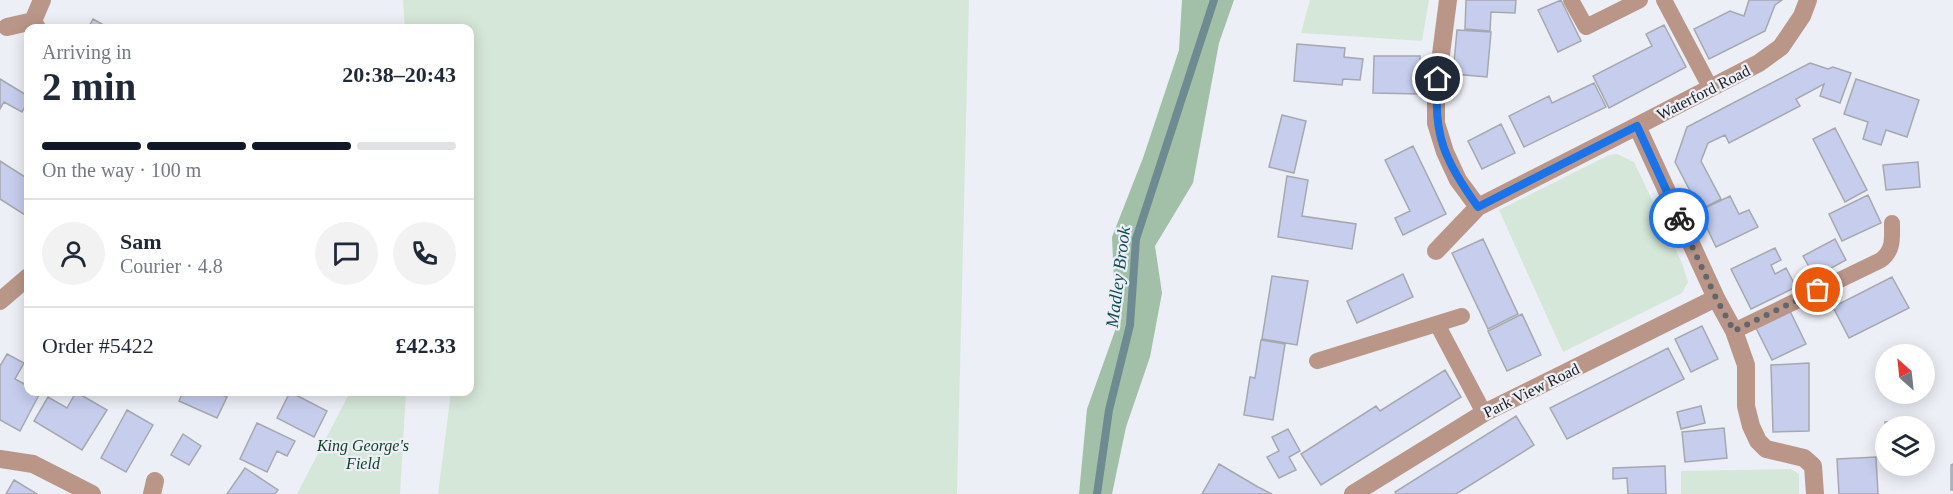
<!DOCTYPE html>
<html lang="en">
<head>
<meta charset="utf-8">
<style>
	:root { --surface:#fff; --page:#f2f2f3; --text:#1f2937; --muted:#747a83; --line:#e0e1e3; --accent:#111827 }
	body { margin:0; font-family:Georgia,serif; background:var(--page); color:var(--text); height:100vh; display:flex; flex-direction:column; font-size:22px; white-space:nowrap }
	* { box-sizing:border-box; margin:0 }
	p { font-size:20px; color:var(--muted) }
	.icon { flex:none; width:33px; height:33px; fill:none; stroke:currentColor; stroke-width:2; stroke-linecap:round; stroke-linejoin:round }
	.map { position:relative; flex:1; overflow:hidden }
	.panel { position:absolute; left:24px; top:24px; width:450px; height:372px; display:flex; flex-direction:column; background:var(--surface); border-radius:12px; box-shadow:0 3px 15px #0003 }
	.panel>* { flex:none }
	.needle { width:39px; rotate:333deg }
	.buttons { position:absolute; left:1875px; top:344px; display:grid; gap:12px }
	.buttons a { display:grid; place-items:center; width:60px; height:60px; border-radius:50%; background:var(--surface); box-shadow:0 3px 15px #0003; font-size:30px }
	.pin { position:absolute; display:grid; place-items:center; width:51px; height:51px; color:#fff; margin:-26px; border:3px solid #fff; border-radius:50%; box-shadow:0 2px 6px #0007 }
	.courier { position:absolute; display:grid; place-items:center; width:60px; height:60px; margin:-30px; border:4px solid #1a73e8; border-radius:50%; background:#fff; color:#222; box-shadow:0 2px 8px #0007 }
	.summary em { font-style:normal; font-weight:600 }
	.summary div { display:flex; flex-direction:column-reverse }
	.summary { display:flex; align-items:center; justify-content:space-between; height:102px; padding:0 18px }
	h1 { font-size:39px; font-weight:600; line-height:45px }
	.bar { display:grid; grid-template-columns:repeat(4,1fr); gap:9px 6px; align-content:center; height:72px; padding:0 18px }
	.bar i { height:8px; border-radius:4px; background:var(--line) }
	.bar .selected { background:var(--accent) }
	.bar p { grid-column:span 4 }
	.line { display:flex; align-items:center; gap:15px; padding:0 18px; border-top:2px solid var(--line) }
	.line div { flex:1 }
	.round { display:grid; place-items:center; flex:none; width:63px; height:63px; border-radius:32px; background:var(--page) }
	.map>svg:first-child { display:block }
</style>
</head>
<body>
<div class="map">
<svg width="1953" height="494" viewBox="0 0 1953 494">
	<rect width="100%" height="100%" fill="#edeff7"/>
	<path fill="#d5e7d9" d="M403,0H969L957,494H438L451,392H470V28H405Z
		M1310,0H1429L1422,41L1301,33Z
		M1617,154L1634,162L1682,263L1688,282L1682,293L1563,352L1499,210L1609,155Z
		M350,392H406L400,494H297Z
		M1791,469L1799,474V494H1681V471Z"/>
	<path fill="#a2bfa8" d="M1182,0H1234L1219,43L1193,183L1155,246L1162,293L1150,357L1126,427L1112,494H1079L1087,409L1116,328L1112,237L1143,158L1179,50Z"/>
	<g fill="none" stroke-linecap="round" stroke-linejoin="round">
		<path stroke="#6e8b91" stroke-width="8" d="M1097,494L1109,410L1130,325L1136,239L1214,0"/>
	</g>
	<path fill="#c6cded" stroke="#a7a8af" stroke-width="1.5" d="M1466,0H1516L1515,13L1491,12L1490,31L1465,29Z
		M1561,0L1581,41L1558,52L1538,10Z
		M1749,0H1782L1775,5L1765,31L1709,59L1694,29L1730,11L1744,16Z
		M93,19L109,28H88Z
		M1664,25L1686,67L1609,108L1593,76L1652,46L1646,34Z
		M1457,30L1491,32L1487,77L1453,74Z
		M1297,44L1345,48L1344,57L1363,59L1360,80L1343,79L1342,85L1294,81Z
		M1374,56H1420V94L1373,93Z
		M1810,63L1828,69L1833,67L1851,73L1840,103L1820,96L1824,84L1796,99L1800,106L1729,143L1725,135L1708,143L1701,161L1721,199L1700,210L1675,162L1687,127Z
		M0,79L28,96V101L22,112L4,102L0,109Z
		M1856,79L1919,100L1907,137L1886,130L1881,145L1863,139L1868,122L1844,114Z
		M1594,83L1606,107L1524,147L1509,116L1549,96L1552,103Z
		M1282,115L1306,121L1294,173L1269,167Z
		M1501,124L1515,153L1482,169L1468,141Z
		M1835,128L1867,190L1845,202L1813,139Z
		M1413,146L1446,214L1403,235L1395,218L1410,211L1385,160Z
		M0,161L28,179V217L0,199Z
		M1918,162L1920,187L1886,190L1883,165Z
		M1287,176L1308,180L1302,216L1356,224L1352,249L1278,237Z
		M1868,195L1881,223L1842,241L1829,214Z
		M1730,196L1739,214L1749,210L1758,227L1716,247L1699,211Z
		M1483,239L1518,314L1488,329L1452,253Z
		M1835,239L1846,260L1815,277L1803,256Z
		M1775,248L1781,260L1771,265L1775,274L1786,268L1796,287L1751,309L1731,269Z
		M1403,274L1413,297L1357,323L1347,301Z
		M1272,276L1308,281L1297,345L1262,339Z
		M1892,277L1909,308L1849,338L1833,307Z
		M1790,311L1806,344L1772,360L1756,328Z
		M1522,314L1541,355L1507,371L1488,331Z
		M1702,326L1718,359L1691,372L1675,339Z
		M1261,340L1285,344L1273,420L1244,415L1250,377L1255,378Z
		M1668,348L1684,379L1567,439L1550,408Z
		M7,354L24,363L15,379L28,386V392L40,393L20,431L0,420V366Z
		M1809,363V431L1773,432L1771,365Z
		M1445,370L1461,397L1321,485L1301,454L1376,406L1380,411Z
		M76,392L107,410L82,450L34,421L48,397L67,408Z
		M183,392H216L227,397L217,418L179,401Z
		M290,392L327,411L314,437L277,418Z
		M1701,406L1705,423L1681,429L1677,412Z
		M127,410L153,425L126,472L101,458Z
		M1516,416L1534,445L1456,494H1396L1395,492Z
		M1910,421V426H1886V440L1885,422Z
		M257,423L295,441L287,456L277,451L267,472L240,459Z
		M1724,428L1727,458L1685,462L1682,432Z
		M1288,429L1300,451L1289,457L1296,470L1279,478L1267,457L1279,451L1272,437Z
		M183,434L201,446L189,465L171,455Z
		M1876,457L1878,494H1839L1837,459Z
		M1219,464L1258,487L1272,494H1202Z
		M1953,464V490H1951V465Z
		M1665,466L1666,494H1628L1627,478L1613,479V468Z
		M245,468L278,490L275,494H227Z
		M14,480L37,494H6Z"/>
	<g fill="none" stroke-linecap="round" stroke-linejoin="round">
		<path stroke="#ba9689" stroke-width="16" d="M1571,0L1586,27L1640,0
			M1664,0L1710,87
			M1437,324L1484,413
			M1734,331L1881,260C1894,250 1892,238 1892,223
			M1317,361L1462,316"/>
		<path stroke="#ba9689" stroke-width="18" d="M1448,0L1436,93V123L1445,152L1458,180L1478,207
			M1808,0L1802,16L1781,47L1759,63L1637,126L1716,298L1734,331L1746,365V406L1751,426L1758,441L1766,449L1804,458L1813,466L1815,494
			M7,27L33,21
			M37,28L33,21L42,0
			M1436,251L1478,207L1637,126
			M0,301L28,277
			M0,459L33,464L92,494
			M152,494L155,481
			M1353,494L1484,413L1716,298"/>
	</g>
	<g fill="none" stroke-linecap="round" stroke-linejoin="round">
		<path stroke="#64666b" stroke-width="6" stroke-dasharray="0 10.8" d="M1679,218L1716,298L1734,331L1818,290"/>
		<path stroke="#1a73e8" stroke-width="8" d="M1438,79C1432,135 1446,163 1478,207L1637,126L1679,218"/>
	</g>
	<g text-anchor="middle" stroke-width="4.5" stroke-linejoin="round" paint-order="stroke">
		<g font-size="16" fill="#1b1c1f" stroke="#edeff7">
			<text transform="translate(1703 92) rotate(-27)" y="6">Waterford Road</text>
			<text transform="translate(1531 390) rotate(-26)" y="6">Park View Road</text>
		</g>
		<g font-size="16" font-style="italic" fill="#0d3f20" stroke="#edeff7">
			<text x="363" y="451">King George's<tspan x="363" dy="18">Field</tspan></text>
		</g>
		<g font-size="18" font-style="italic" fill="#104c55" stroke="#edeff7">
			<text transform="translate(1118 277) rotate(-83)" y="6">Madley Brook</text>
		</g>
	</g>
</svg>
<div class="buttons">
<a><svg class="needle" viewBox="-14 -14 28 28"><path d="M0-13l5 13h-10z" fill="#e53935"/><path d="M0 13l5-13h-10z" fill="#747a83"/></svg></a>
<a><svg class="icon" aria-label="layers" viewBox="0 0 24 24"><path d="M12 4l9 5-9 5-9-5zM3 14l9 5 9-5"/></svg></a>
</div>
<div class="pin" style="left:1818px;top:290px;background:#ea580c"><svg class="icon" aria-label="bag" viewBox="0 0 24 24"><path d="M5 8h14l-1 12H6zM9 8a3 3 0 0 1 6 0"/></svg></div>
<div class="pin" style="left:1438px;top:79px;background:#1f2937"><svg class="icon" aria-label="home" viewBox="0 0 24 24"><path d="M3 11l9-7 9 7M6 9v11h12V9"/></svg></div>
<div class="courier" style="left:1679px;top:218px"><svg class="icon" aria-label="bike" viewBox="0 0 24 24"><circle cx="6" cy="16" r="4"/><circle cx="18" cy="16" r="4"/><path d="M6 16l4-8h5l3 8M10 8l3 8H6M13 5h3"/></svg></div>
<section class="panel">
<div class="summary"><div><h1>2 min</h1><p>Arriving in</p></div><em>20:38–20:43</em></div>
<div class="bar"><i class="selected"></i><i class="selected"></i><i class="selected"></i><i></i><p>On the way · 100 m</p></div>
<div class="line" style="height:108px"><a class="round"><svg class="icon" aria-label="person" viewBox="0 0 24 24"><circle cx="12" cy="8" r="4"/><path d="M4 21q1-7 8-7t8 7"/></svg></a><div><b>Sam</b><p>Courier · 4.8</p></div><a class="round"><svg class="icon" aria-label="chat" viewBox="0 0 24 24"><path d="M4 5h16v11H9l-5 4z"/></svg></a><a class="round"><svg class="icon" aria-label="phone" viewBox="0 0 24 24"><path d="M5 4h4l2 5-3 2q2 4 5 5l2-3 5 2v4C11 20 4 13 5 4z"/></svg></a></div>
<div class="line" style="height:78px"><div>Order #5422</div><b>£42.33</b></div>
</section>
</div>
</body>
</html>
